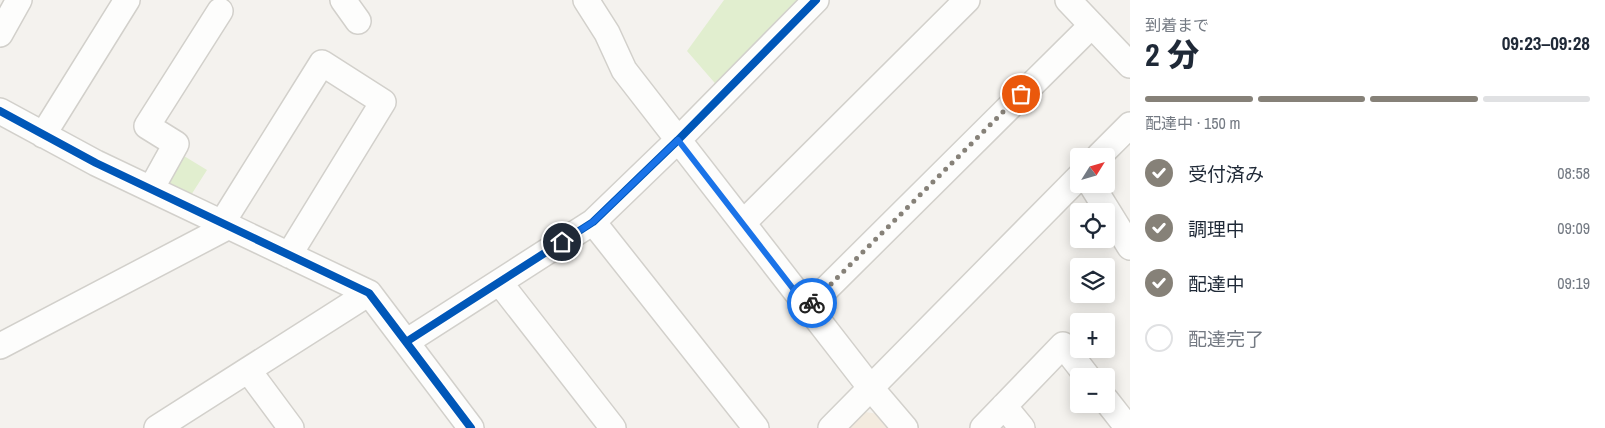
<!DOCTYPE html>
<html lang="ja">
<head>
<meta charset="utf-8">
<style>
	:root { --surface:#fff; --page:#f2f2f3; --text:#1f2937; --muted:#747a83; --line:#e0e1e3; --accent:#868178 }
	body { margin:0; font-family:"Archivo Narrow","Noto Sans JP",sans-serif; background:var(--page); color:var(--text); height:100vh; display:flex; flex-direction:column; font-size:19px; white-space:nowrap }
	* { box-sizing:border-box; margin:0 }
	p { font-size:16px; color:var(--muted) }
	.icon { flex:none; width:28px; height:28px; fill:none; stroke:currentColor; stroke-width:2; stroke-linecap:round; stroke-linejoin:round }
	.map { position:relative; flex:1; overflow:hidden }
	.drawer { display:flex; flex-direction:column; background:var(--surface); width:475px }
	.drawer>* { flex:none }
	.needle { width:32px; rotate:53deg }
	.tools { position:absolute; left:1070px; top:148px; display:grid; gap:10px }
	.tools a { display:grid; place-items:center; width:45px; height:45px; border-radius:5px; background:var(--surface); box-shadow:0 2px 12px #0003; font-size:25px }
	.pin { position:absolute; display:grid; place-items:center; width:42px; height:42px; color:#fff; margin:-21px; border:2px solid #fff; border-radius:50%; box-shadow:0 1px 5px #0007 }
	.courier { position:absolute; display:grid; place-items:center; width:50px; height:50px; margin:-25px; border:4px solid #1a73e8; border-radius:50%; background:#fff; color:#222; box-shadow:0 1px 6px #0007 }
	.headline em { font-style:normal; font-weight:800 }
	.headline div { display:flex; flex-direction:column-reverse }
	.headline { display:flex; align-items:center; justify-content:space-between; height:85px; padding:0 15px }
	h1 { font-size:32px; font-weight:800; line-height:38px }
	.bar { display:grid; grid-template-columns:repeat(4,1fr); gap:8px 5px; align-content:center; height:60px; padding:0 15px }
	.bar i { height:6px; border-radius:4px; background:var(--line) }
	.bar .selected { background:var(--accent) }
	.bar p { grid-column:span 4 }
	ol { padding:0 15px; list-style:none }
	li { display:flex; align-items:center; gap:15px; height:55px }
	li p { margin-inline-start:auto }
	li .icon { padding:5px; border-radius:50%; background:var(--accent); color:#fff; stroke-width:4 }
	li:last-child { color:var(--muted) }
	li i { width:28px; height:28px; border:2px solid var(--line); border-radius:50% }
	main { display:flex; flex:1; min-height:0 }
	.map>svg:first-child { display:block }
</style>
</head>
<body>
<main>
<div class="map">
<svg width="1130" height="428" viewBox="0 0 1130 428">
	<rect width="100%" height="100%" fill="#f4f2ee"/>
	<path fill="#f3ebdf" d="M865,412L879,414L890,428H849Z"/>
	<path fill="#e1eecf" d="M724,0H808L720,89L687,51Z
		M184,156L207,170L186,203L170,195L168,182Z"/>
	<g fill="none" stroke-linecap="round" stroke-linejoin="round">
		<g stroke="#d2d0cb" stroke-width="28">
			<path id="minor" d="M343,0L358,21
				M586,0L607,33L624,70L870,387L905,428
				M1068,0L1130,65
				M0,34L19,0
				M0,111L96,163L369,293L471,428
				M43,135L127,0
				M1099,156L1130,125
				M1091,184L1130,247
				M151,189L176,144L147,126L220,11
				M593,222L756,428
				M222,223L322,63L383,102L289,255
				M743,223L967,0
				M500,283L613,428
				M808,307L1092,25
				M406,342L593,222L678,140L816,0
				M0,346L229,226
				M248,370L291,428
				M1106,400L1128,428
				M1004,406L1022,428
				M157,428L369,293
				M831,428L1079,177
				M983,428L1063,345L1087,376"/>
		</g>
		<use href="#minor" stroke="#fdfdfc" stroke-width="25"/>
		<g stroke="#fff" stroke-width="11">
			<path id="cycleway" d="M0,111L96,163L369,293L471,428
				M406,342L593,222L678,140L816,0"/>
		</g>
		<use href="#cycleway" stroke="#0057b8" stroke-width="8"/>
	</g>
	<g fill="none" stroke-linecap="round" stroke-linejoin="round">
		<path stroke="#868178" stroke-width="5" stroke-dasharray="0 9" d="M812,303L1021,94"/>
		<path stroke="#1a73e8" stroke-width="6" d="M562,242L593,222L678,140L808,308L812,303"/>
	</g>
</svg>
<div class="tools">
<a><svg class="needle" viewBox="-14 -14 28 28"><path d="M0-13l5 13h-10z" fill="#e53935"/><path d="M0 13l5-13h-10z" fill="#747a83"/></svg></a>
<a><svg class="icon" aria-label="locate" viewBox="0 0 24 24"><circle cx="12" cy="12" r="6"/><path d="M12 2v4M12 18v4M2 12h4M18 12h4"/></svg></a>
<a><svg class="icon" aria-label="layers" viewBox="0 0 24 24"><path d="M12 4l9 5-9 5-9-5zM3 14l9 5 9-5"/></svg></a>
<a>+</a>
<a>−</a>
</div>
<div class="pin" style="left:1021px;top:94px;background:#ea580c"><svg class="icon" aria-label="bag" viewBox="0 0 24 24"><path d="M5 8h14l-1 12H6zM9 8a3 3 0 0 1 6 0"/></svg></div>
<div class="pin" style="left:562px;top:242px;background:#1f2937"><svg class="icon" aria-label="home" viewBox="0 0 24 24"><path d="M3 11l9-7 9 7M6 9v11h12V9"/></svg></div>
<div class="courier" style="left:812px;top:303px"><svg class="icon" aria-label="bike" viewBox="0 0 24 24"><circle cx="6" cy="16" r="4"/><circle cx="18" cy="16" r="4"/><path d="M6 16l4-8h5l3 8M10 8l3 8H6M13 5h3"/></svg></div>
</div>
<section class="drawer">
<div class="headline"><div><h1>2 分</h1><p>到着まで</p></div><em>09:23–09:28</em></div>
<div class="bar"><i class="selected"></i><i class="selected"></i><i class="selected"></i><i></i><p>配達中 · 150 m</p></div>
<ol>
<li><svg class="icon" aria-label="check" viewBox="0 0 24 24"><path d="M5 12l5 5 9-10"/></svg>受付済み<p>08:58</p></li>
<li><svg class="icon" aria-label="check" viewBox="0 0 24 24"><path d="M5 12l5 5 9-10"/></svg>調理中<p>09:09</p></li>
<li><svg class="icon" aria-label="check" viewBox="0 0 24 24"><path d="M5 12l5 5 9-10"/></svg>配達中<p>09:19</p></li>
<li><i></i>配達完了</li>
</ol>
</section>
</main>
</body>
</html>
